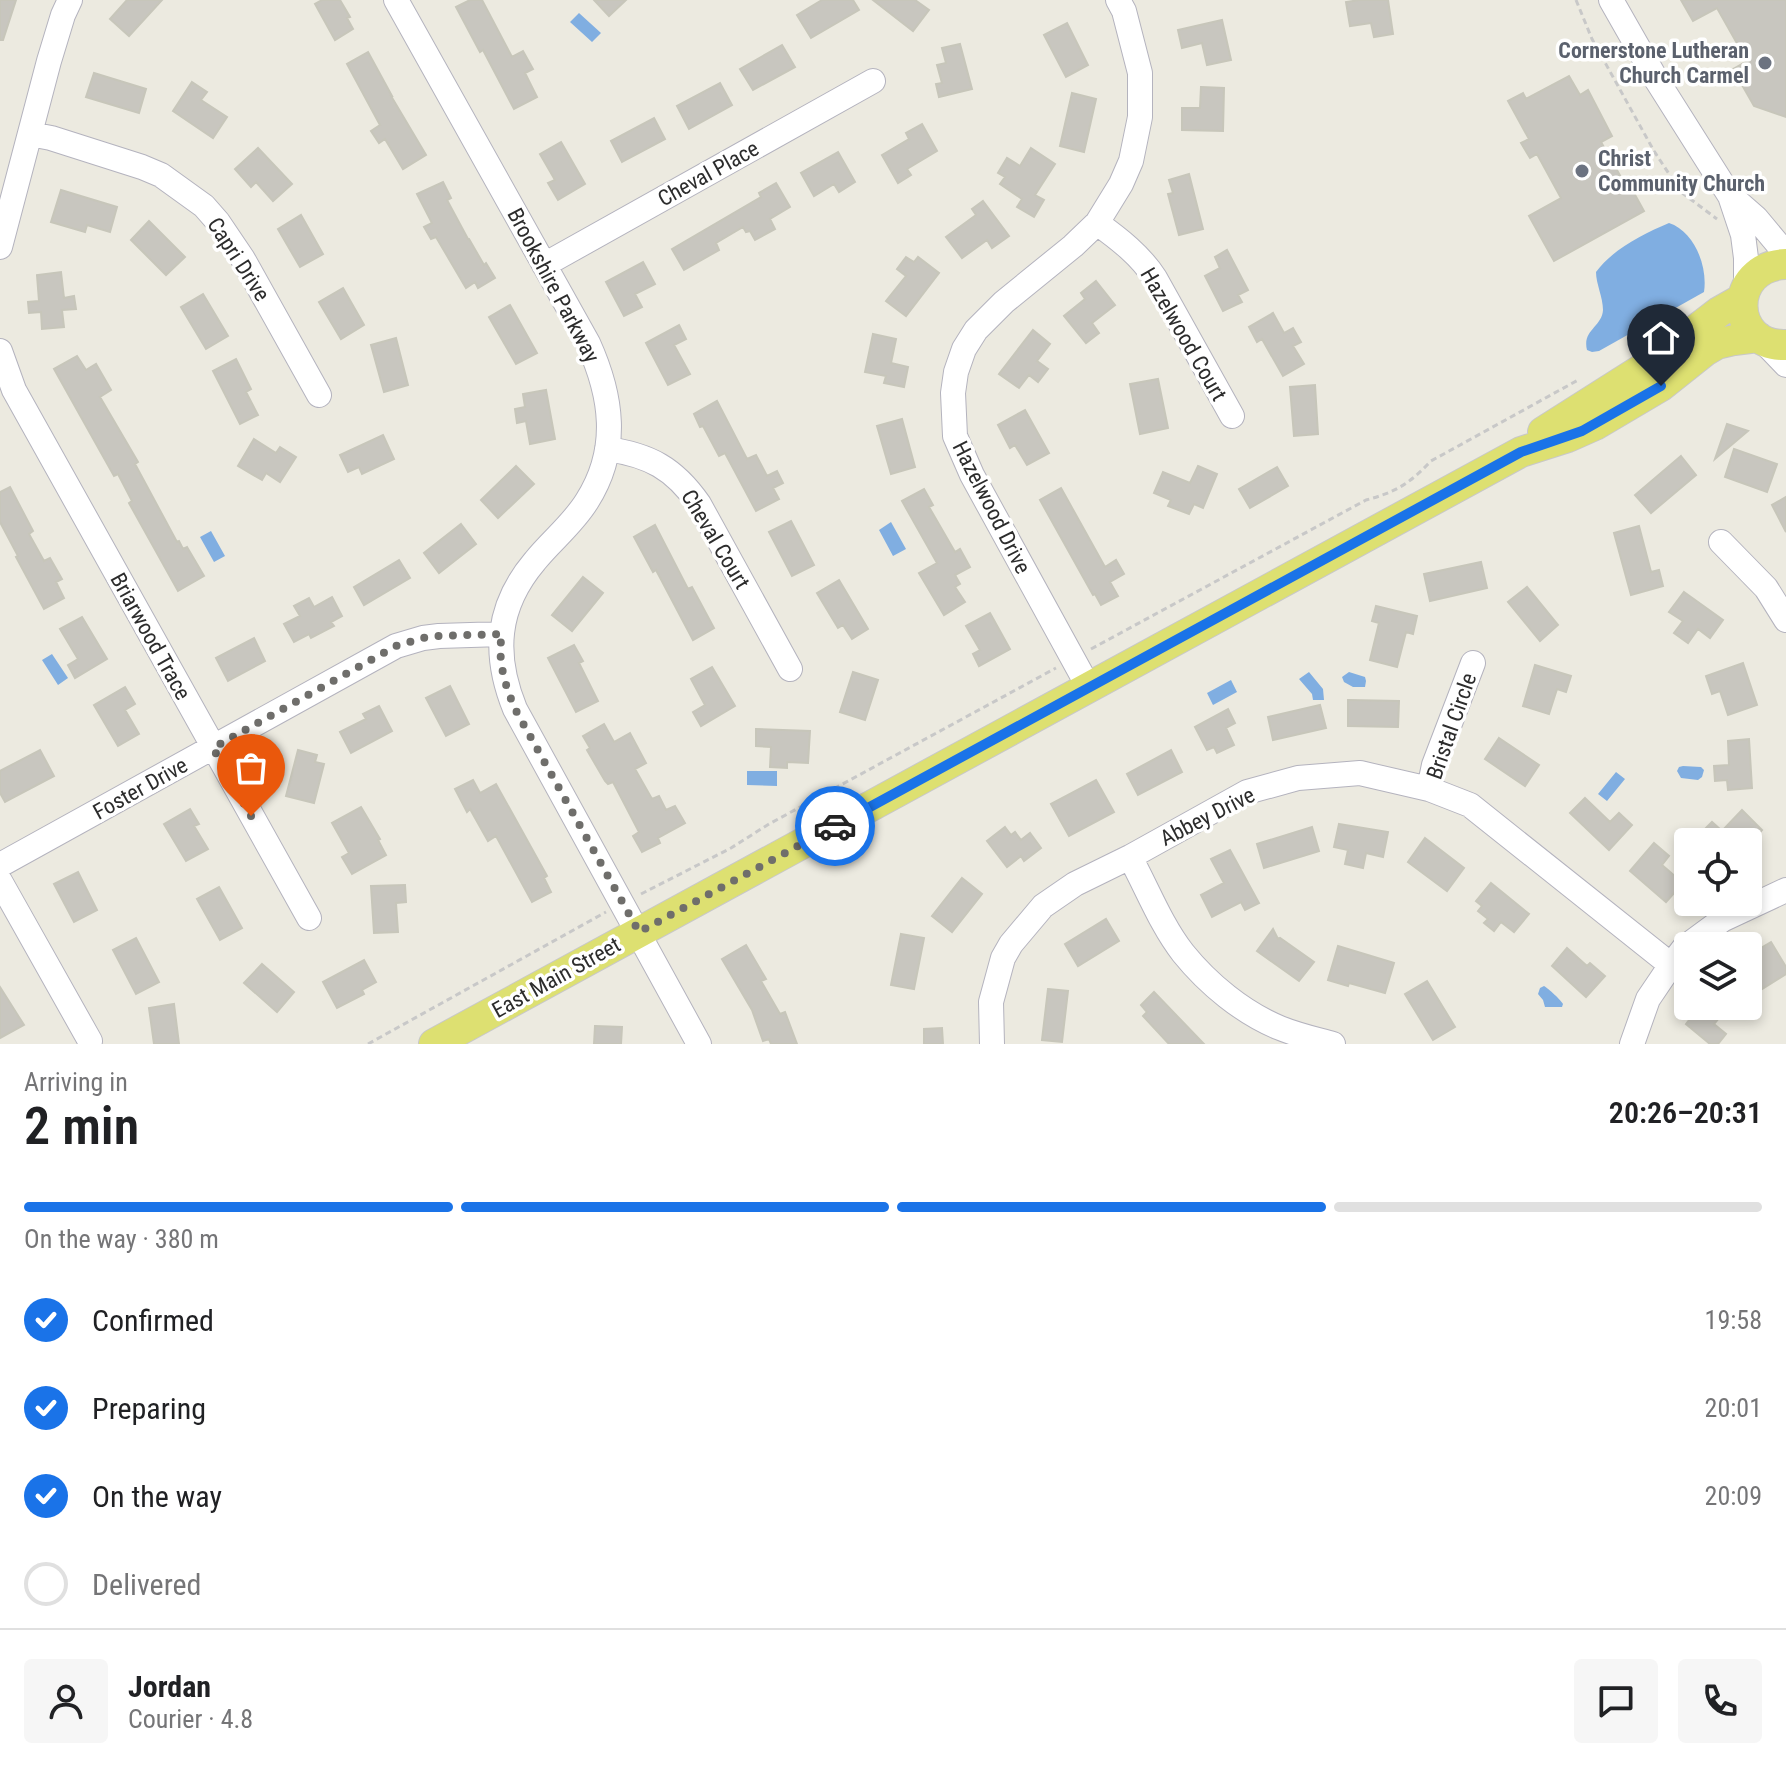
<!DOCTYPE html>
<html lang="en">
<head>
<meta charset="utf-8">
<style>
	:root { --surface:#fff; --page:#f6f6f6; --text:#202124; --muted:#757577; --line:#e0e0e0; --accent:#1a73e8 }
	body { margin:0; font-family:"Roboto Condensed",sans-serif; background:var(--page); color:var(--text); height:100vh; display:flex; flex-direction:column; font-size:30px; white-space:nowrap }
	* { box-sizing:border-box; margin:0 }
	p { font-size:26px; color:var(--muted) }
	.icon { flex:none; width:44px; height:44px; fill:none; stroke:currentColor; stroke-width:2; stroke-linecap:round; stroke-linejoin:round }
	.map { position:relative; height:1044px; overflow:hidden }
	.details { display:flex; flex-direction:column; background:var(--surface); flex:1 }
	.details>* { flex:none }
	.fabs { position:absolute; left:1674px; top:828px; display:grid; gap:16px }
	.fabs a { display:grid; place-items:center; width:88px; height:88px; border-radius:8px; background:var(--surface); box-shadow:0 4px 12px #0003; font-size:40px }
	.pin { position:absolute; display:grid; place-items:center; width:68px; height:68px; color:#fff; margin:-82px -34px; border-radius:50% 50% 50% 0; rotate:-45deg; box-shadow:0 0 8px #0007 }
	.pin .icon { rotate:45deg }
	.courier { position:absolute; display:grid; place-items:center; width:80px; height:80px; margin:-40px; border:6px solid #1a73e8; border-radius:50%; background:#fff; color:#222; box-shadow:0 2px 10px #0007 }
	.summary em { font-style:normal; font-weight:600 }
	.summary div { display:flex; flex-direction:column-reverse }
	.summary { display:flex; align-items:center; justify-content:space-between; height:136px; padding:0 24px }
	h1 { font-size:52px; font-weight:600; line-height:60px }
	.bar { display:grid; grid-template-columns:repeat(4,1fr); gap:12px 8px; align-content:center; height:96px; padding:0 24px }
	.bar i { height:10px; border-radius:6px; background:var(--line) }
	.bar .active { background:var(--accent) }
	.bar p { grid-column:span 4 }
	.line { display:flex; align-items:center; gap:20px; padding:0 24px; border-top:2px solid var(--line) }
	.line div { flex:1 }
	.round { display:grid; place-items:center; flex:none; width:84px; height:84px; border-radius:8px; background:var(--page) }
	ol { padding:0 24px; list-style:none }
	li { display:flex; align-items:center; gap:24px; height:88px }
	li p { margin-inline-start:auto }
	li .icon { padding:8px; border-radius:50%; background:var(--accent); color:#fff; stroke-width:4 }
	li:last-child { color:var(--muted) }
	li i { width:44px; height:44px; border:4px solid var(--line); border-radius:50% }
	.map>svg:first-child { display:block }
</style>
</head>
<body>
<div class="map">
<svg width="1786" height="1044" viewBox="0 0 1786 1044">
	<rect width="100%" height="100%" fill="#eceae0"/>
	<path fill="#80aee1" d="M579,13L601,33L592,42L570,22Z
		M1669,223C1694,231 1708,266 1704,292L1599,351L1592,352L1587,350C1582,330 1602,327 1603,310C1603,297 1596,284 1596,272C1613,249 1643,234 1669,223Z
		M891,522L906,549L893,556L879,530Z
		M211,531L225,556L214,562L200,537Z
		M52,654L68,678L58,685L42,660Z
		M1309,672L1323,689L1324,700H1313L1312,694L1299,679Z
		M1349,672L1365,677L1366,681L1365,687H1353L1344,682L1342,677Z
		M1231,680L1237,692L1213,705L1207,693Z
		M1683,766L1701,767L1704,770L1702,777L1698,780L1681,778L1677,771L1679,767Z
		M747,771H777V786L747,785Z
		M1616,772L1625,779L1607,801L1598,794Z
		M1544,986C1548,988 1562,1001 1563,1004L1562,1007H1545L1543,1000L1538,994L1540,988Z"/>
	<path fill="#c8c6bf" stroke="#c7c6ba" stroke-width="2" d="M0,0H16L3,40H0Z
		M127,0H162L129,36L110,19Z
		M322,0H340L350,17L347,18L353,29L335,40L315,4Z
		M470,0H482L512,57L523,51L533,69L525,73L537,97L514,109L483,50L480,52L456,7Z
		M594,0H626L609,16Z
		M822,0H853L859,10L811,38L797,15Z
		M873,0H915L929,10L913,31Z
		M1360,0H1388L1393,34L1374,37L1371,23L1350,26L1346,2Z
		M1681,0H1786V117L1754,106L1733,69L1747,61L1717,8L1693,21Z
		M1222,20L1231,60L1207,65L1202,43L1182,48L1178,30Z
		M1067,23L1088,65L1066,77L1044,35Z
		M960,44L972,89L939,97L936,84L942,83L937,65L946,63L942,48Z
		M782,45L795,67L753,90L740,69Z
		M368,52L392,96H391L426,155L403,169L385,139L379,143L371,131L380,125L347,64Z
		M94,73L146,89L139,113L86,97Z
		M1569,76L1580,95L1588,90L1612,136L1601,142L1626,186L1629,184L1644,211L1554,261L1529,216L1561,198L1537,154L1530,158L1521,143L1529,139L1508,101L1523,93L1526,99Z
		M192,82L207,92L201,100L227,117L213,138L173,111Z
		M720,83L732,105L689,129L677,106Z
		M1201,87L1224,88L1223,131L1182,130V108H1200Z
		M1072,93L1096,99L1084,152L1060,146Z
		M654,118L665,139L622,162L611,141Z
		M922,124L937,151L907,169L911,175L898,183L882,155L909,139L906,133Z
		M561,142L585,184L558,200L548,183L555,180L540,154Z
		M258,148L292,184L273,201L256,182L251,187L235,169Z
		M1031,148L1055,164L1035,195L1044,200L1034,217L1017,207L1022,199L1000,184L1005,177L998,173L1007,158L1020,166Z
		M838,152L855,182L839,192L834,184L814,196L801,173Z
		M1189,174L1203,229L1179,235L1168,194L1173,193L1169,180Z
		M443,182L451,198L447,200L468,239H469L484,265L486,263L495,278L478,288L475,282L466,288L436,237L431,239L424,227L432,223L417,194Z
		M776,183L790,207L770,219L775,229L755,240L750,231L746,232L743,227L716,243L719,250L684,270L672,249L761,197L759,193Z
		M61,190L117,207L110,232L87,225L85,232L51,222Z
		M983,201L1009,236L992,248L987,240L962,258L946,237L976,215L972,209Z
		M301,215L323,254L300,267L278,229Z
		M149,221L185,257L166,275L131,240Z
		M1227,250L1248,290L1238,295L1242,302L1223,311L1205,276L1220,268L1215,257Z
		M906,257L914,262L918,257L939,273L906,316L886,301L906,276L897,269Z
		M643,262L655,284L635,294L642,307L624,316L606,282Z
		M61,272L64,298L74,296L76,309L62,310L64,327L42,329L41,312L29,313L28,302L39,301L37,275Z
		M1096,281L1115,305L1092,323L1099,333L1086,343L1064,316L1085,299L1081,293Z
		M343,288L364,325L341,339L319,302Z
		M203,294L228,336L206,349L181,307Z
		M510,305L537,353L516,364L489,317Z
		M1273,313L1284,333L1293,328L1301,342L1293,346L1304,364L1283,376L1262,339L1257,342L1249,327Z
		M679,325L686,339L674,345L690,374L668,385L646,343Z
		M1033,330L1050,344L1037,361L1048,369L1038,382L1029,375L1019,388L999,374Z
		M873,334L896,339L891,363L908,367L904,387L884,383L886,376L865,372Z
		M396,338L408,385L384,392L371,345Z
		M77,356L86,370L96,364L111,390L100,397L138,462L135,464L177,542L179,541L183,549L187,547L204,576L178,591L129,503L132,501L118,474L114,476L54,369Z
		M236,359L251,389L246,392L258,415L240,424L213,371Z
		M1158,379L1168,428L1140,434L1130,384Z
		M1315,385L1318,434L1294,436L1290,387Z
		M546,390L555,439L530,444L526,421L517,423L515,409L525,407L523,394Z
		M717,401L747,459L756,455L767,476L777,471L783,483L773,488L779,499L756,511L725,453L719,456L703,426L700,427L694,414Z
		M1025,410L1049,453L1027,465L1015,445L1010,448L998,425Z
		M902,419L915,467L891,474L877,426Z
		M1727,424L1748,431L1715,459Z
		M383,435L394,459L362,474L359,467L348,472L340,455Z
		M254,439L276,453L280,447L296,457L280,482L266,473L262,480L238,466Z
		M1734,449L1777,464L1767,492L1725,477Z
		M1681,456L1696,475L1651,513L1635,495Z
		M516,466L534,484L498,518L481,500Z
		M1198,466L1217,474L1203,508L1194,504L1189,514L1168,506L1171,500L1154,493L1163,472L1190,483Z
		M1277,467L1288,486L1250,508L1239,489Z
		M10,487L33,531L29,534L44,561L50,558L62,579L56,582L64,598L44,609L16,557L18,556L0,522V492Z
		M1061,488L1105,567L1116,560L1124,574L1110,582L1118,596L1101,605L1095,594L1093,595L1040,500Z
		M924,489L933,505L929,507L955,552L960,549L970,567L955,575L960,584L955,587L965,602L944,615L919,573L937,563L902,501Z
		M1786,497V532L1772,505Z
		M791,521L814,565L792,576L769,532Z
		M461,524L476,544L439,573L424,553Z
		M655,525L688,589L692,587L714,628L693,640L656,570L653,572L634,537Z
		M1639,526L1651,572L1659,570L1663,586L1631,595L1614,533Z
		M399,560L410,578L364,605L354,587Z
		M1481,562L1487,588L1430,601L1424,574Z
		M583,577L603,593L572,631L552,615Z
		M839,580L868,629L852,639L843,625L838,628L817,593Z
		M1527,587L1558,625L1540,641L1508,602Z
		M1684,592L1723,620L1710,638L1698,629L1688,643L1674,633L1683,621L1669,612Z
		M332,597L342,616L331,622L334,626L311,638L309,634L294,642L284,624L300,616L294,606L309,598L314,607Z
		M1376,606L1417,616L1413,634L1406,632L1397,667L1370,660L1379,623L1372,621Z
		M990,613L1010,649L979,666L973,654L980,650L966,626Z
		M82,617L107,659L75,678L68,665L78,659L60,629Z
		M254,638L265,661L228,681L216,658Z
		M574,645L583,661L579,663L598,701L576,712L548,658Z
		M1743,663L1757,705L1728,715L1720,691L1712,694L1706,676Z
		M1535,665L1571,676L1566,692L1557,689L1549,714L1523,706Z
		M712,667L735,706L701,726L693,712L705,705L691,679Z
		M853,672L878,680L865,720L840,712Z
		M450,686L469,724L446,736L426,698Z
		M125,687L135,704L125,710L139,734L118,746L94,705Z
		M1348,700L1399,701L1398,727L1348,726Z
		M1320,705L1326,728L1273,740L1268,717Z
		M379,706L392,731L351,753L340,732L366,719L363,714Z
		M1228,709L1235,723L1226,728L1234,745L1217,753L1214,747L1207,750L1195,727Z
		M604,724L614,742L630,733L646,763L635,769L652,799L659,796L666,810L675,806L685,823L658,838L660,843L642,852L633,836L639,832L613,782L608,784L605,781L587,750L590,748L583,736Z
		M756,729L810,731L808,763L787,762V768L770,767L771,747L756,746Z
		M1499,738L1539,765L1525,786L1485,759Z
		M1749,739L1752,788L1728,790L1727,780L1715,781L1714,766L1729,765L1728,741Z
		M40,750L54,776L5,802L0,793V771Z
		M298,750L317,755L315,762L324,764L314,803L286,796Z
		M1171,750L1182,772L1138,795L1127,774Z
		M473,780L480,793L496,784L547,876L544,878L551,892L532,902L496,836L488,841L470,809L467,812L455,789Z
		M1096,780L1114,812L1069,836L1051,804Z
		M1585,798L1610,822L1619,813L1632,825L1609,850L1570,813Z
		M361,807L380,839L378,840L386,855L352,874L342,857L349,853L332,823Z
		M190,809L199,824L194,826L208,849L186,861L164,824Z
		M1742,810L1762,830L1751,842H1711L1701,833L1712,822L1722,831Z
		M1339,824L1388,832L1383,857L1366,853L1363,868L1345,864L1348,850L1334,847Z
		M1005,827L1011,835L1015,832L1021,840L1030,833L1041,848L1024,861L1021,856L1007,867L987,841Z
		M1312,827L1319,851L1264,868L1257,844Z
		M1425,838L1464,868L1447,891L1408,862Z
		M1654,843L1669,856L1662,865L1683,883L1666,902L1630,871Z
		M1230,850L1259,903L1245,910L1241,902L1212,917L1201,895L1224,883L1211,859Z
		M78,872L97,910L74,922L54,884Z
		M962,878L982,894L952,932L932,916Z
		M1491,883L1529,914L1514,932L1501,922L1494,931L1484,923L1488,919L1478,911L1482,906L1476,901Z
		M405,885L406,902L396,903L398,932L374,933L371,886Z
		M219,887L242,928L220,940L197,899Z
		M1106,919L1119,941L1078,966L1065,944Z
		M1273,929L1278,939L1280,938L1314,962L1299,981L1257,951Z
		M901,934L924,938L914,989L891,985Z
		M136,938L159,982L136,994L113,950Z
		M1771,942L1786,967V974L1754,994L1748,984V966L1759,960L1754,952Z
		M746,945L766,979L761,981L780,1014L785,1012L797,1044H771L769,1039L763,1041L752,1010L722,959Z
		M1338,946L1394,963L1385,993L1349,983L1348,986L1328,980Z
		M1567,948L1587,966L1590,963L1605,976L1586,997L1552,966Z
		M364,960L376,982L362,990L364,994L337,1008L323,982Z
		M262,964L294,992L277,1012L244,983Z
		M1427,981L1455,1027L1433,1040L1405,994Z
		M0,987L24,1025L0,1038Z
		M1048,989L1068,991L1062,1042L1042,1040Z
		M1154,992L1204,1044H1169L1143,1016L1147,1012L1141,1005Z
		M174,1004L179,1044H154L149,1008Z
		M1700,1006H1729L1714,1024L1726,1034L1718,1044H1710L1686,1024Z
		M595,1026L622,1027L621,1044H594Z
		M942,1028L943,1044H924V1029Z"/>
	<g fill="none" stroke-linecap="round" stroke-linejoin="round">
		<g stroke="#b4b3be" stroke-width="26">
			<path id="minor" d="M396,0L588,343C612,396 620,449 587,501C573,524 551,541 535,561C496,607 493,655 515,709L699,1044
				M1611,0L1656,79L1730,196L1743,235L1746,258V287
				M30,134L51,138L142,167L161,175L204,206L218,222L243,259L319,395
				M1732,197L1756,218L1786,254
				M1097,223C1119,239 1140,255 1155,278L1232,416
				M0,247L49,61L63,15L70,0
				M544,265L873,81
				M1763,341L1786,365
				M0,351L14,390L309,918
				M607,449C649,455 674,468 699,504L790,669
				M1721,542L1766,588L1786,620
				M1089,688L972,475L955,436L953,393L956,372L964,349L976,330L1004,302L1073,246L1097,223L1121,184L1131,161L1140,117V73L1124,11L1118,0
				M1429,789L1434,765L1473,663
				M1130,857C1147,888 1161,925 1183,953C1208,984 1243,1013 1280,1028C1297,1035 1315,1039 1333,1044
				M0,865L396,646L423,638L439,636L502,634
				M0,881L90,1041
				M992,1044L991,1002L1003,958L1011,944L1043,906L1075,884L1130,857L1247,792L1298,778L1360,773L1429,789L1470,805L1671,965
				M1632,1044L1648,999L1671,965L1684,948L1722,920L1786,890"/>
		</g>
		<g stroke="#c8c8c8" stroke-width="32">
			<path id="major" d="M1786,264C1727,266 1729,347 1786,345
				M1543,432L1658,359L1719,312L1742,299
				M434,1044L1521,452L1568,437L1595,425L1661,386L1705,351L1717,344L1734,340L1758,337"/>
		</g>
		<path stroke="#c8c8c8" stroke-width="3" stroke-dasharray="6 4" stroke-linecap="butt" d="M1576,0L1592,39L1654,151L1681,192L1717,219
			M1091,649L1366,500C1396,492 1409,484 1431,461L1580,379
			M641,894L731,848L769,824L1056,668
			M368,1044L606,912"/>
		<use href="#minor" stroke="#fff" stroke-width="24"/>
		<use href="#major" stroke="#dde071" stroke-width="30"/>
	</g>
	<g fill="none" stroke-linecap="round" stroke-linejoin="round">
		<path stroke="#6f6e6b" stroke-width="8" stroke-dasharray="0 14.4" d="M251,816L213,748L396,646L423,638L439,636L502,634C497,660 505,685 515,709L639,932L835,826"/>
		<path stroke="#1a73e8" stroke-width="10" d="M835,826L1521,452L1582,431L1661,386"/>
	</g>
	<g fill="#6b7280" stroke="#fff" stroke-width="3">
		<circle cx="1765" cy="63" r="8"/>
		<circle cx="1582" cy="171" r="8"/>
	</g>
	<g text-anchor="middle" stroke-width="7" stroke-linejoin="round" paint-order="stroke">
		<g font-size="22" font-weight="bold" fill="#5b616d" stroke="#fff" text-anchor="end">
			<text x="1749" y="58">Cornerstone Lutheran<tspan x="1749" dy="25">Church Carmel</tspan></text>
			<text x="1598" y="166" text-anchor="start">Christ<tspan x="1598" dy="25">Community Church</tspan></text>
		</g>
		<g font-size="22" fill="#2c2c2c" stroke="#fff">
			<text transform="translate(708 173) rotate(-29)" y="8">Cheval Place</text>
			<text transform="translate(239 259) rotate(57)" y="8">Capri Drive</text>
			<text transform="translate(554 285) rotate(62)" y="8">Brookshire Parkway</text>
			<text transform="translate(1184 334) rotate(60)" y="8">Hazelwood Court</text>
			<text transform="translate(992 507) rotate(63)" y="8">Hazelwood Drive</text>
			<text transform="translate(716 539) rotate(59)" y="8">Cheval Court</text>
			<text transform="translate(151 636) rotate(61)" y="8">Briarwood Trace</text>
			<text transform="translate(1451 726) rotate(-71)" y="8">Bristal Circle</text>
			<text transform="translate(140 788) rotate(-29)" y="8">Foster Drive</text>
			<text transform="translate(1207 816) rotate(-27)" y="8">Abbey Drive</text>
			<text transform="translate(556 977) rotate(-29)" y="8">East Main Street</text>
		</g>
	</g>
</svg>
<div class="fabs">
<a><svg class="icon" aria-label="locate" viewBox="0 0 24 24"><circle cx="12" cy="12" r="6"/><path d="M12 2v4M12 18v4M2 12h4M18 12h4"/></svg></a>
<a><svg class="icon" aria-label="layers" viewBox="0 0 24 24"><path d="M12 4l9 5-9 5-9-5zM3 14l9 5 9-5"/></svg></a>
</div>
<div class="pin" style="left:251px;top:816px;background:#ea580c"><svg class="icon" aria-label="bag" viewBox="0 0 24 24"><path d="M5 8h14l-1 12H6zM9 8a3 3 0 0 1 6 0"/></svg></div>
<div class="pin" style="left:1661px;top:386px;background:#1f2937"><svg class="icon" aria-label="home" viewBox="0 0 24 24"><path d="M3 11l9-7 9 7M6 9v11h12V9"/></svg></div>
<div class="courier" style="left:835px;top:826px"><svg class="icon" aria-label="car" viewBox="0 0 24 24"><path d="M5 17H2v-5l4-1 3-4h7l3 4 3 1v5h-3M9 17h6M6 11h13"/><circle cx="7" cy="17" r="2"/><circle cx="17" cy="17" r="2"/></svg></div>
</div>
<section class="details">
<div class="summary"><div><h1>2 min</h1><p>Arriving in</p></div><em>20:26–20:31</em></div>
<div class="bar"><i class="active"></i><i class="active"></i><i class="active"></i><i></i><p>On the way · 380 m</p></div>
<ol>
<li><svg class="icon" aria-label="check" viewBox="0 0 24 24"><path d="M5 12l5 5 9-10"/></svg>Confirmed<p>19:58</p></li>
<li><svg class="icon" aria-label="check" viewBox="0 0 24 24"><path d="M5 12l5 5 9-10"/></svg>Preparing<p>20:01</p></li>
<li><svg class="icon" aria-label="check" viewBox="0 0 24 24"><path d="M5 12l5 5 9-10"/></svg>On the way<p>20:09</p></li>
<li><i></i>Delivered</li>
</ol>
<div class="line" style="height:144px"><a class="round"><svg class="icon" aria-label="person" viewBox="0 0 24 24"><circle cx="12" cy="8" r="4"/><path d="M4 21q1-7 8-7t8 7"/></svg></a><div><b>Jordan</b><p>Courier · 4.8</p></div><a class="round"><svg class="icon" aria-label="chat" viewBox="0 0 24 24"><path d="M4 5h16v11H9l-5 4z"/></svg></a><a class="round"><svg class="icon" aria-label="phone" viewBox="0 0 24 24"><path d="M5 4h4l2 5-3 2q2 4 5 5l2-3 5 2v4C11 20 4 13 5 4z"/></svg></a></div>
</section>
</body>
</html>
